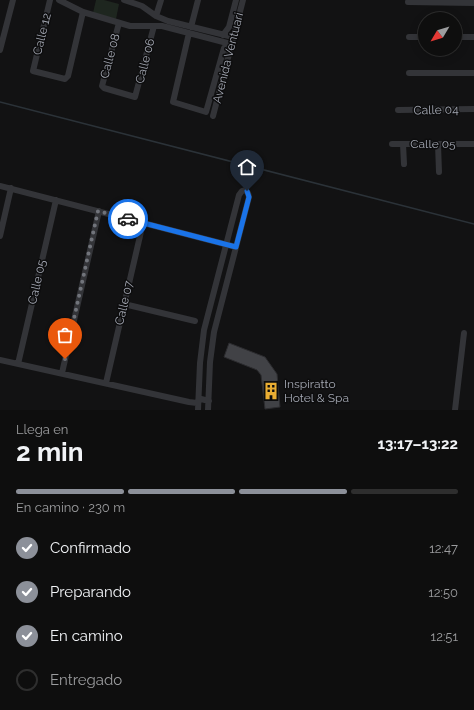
<!DOCTYPE html>
<html lang="es">
<head>
<meta charset="utf-8">
<style>
	:root { --surface:#0e0e0e; --page:#1c1c1c; --text:#f1f3f6; --muted:#9b9c9e; --line:#2e2e2e; --accent:#8c9099 }
	body { margin:0; font-family:Raleway,sans-serif; background:var(--page); color:var(--text); height:100vh; display:flex; flex-direction:column; font-size:15px; white-space:nowrap }
	* { box-sizing:border-box; margin:0 }
	p { font-size:13px; color:var(--muted) }
	.icon { flex:none; width:22px; height:22px; fill:none; stroke:currentColor; stroke-width:2; stroke-linecap:round; stroke-linejoin:round }
	.map { position:relative; height:410px; overflow:hidden }
	.side { display:flex; flex-direction:column; background:var(--surface); flex:1 }
	.side>* { flex:none }
	.needle { width:26px; rotate:232deg }
	.fabs { position:absolute; left:418px; top:12px; display:grid; gap:8px }
	.fabs a { display:grid; place-items:center; width:44px; height:44px; border-radius:50%; background:var(--surface); box-shadow:0 2px 10px #0003,0 0 0 1px var(--line); font-size:20px }
	.pin { position:absolute; display:grid; place-items:center; width:34px; height:34px; color:#fff; margin:-41px -17px; border-radius:50% 50% 50% 0; rotate:-45deg; box-shadow:0 0 4px #0007 }
	.pin .icon { rotate:45deg }
	.courier { position:absolute; display:grid; place-items:center; width:40px; height:40px; margin:-20px; border:3px solid #1a73e8; border-radius:50%; background:#fff; color:#222; box-shadow:0 1px 5px #0007 }
	.overview em { font-style:normal; font-weight:700 }
	.overview div { display:flex; flex-direction:column-reverse }
	.overview { display:flex; align-items:center; justify-content:space-between; height:68px; padding:0 16px }
	h1 { font-size:26px; font-weight:700; line-height:30px }
	.bar { display:grid; grid-template-columns:repeat(4,1fr); gap:6px 4px; align-content:center; height:48px; padding:0 16px }
	.bar i { height:5px; border-radius:3px; background:var(--line) }
	.bar .on { background:var(--accent) }
	.bar p { grid-column:span 4 }
	ol { padding:0 16px; list-style:none }
	li { display:flex; align-items:center; gap:12px; height:44px }
	li p { margin-inline-start:auto }
	li .icon { padding:4px; border-radius:50%; background:var(--accent); color:#fff; stroke-width:4 }
	li:last-child { color:var(--muted) }
	li i { width:22px; height:22px; border:2px solid var(--line); border-radius:50% }
	.map>svg:first-child { display:block }
</style>
</head>
<body>
<div class="map">
<svg width="474" height="410" viewBox="0 0 474 410">
	<rect width="100%" height="100%" fill="#121213"/>
	<path fill="#1e261f" d="M96,0H104L119,4L116,19L93,13Z"/>
	<g fill="none" stroke-linecap="round" stroke-linejoin="round">
		<path stroke="#2b3238" stroke-width="1.5" d="M0,102L474,224"/>
	</g>
	<path fill="#414246" stroke="#2c2c2f" d="M229,343L265,357L277,374L280,407L265,409L261,375L257,370L224,357Z"/>
	<g fill="none" stroke-linecap="round" stroke-linejoin="round">
		<path stroke="#333438" stroke-width="6" d="M50,0L33,71L65,79L68,76L83,12
			M59,0L83,12L130,26H162L231,44
			M124,0L142,6L156,16L168,21L233,37
			M408,2L474,3
			M156,16L161,0
			M119,23L102,86L104,88L135,97L154,26
			M191,27L198,0
			M189,33L173,102L206,112L224,48
			M223,35L229,27L236,0
			M409,37H425
			M455,37H474
			M0,50L13,0
			M409,73H474
			M398,110L474,109
			M213,116L243,0
			M392,144H474
			M403,144L404,164
			M438,144L439,172
			M0,186L236,247
			M0,236L11,188
			M124,304L195,321
			M0,360L189,402L197,403L201,399L209,401
			M18,364L56,200
			M62,373L99,211
			M106,383L143,223
			M198,410L200,363L204,330L239,195L242,191L245,190L248,193L249,197L214,332L210,362L208,410
			M455,410L464,333"/>
	</g>
	<g fill="none" stroke-linecap="round" stroke-linejoin="round">
		<path stroke="#71747b" stroke-width="4" stroke-dasharray="0 7.2" d="M65,359L98,211L128,219"/>
		<path stroke="#1a73e8" stroke-width="5" d="M128,219L236,247L249,197L247,191"/>
	</g>
	<defs>
		<g id="building-bare" transform="scale(1.38)"><path d="M-4-6H4V6H1V3H-1V6H-4ZM-2.5-4.3h1.7v1.8h-1.7ZM.8-4.3h1.7v1.8H.8ZM-2.5-1h1.7V.8h-1.7ZM.8-1h1.7V.8H.8Z" fill="#eaae33" stroke="#0d0d0e" stroke-width="2.5" paint-order="stroke"/></g>
	</defs>
	<g fill-rule="evenodd">
		<use href="#building-bare" x="271" y="391"/>
	</g>
	<g text-anchor="middle" stroke-width="3" stroke-linejoin="round" paint-order="stroke">
		<g font-size="12" fill="#a4a8b3" stroke="#0d0d0e">
			<text transform="translate(42 34) rotate(-76)" y="4">Calle 12</text>
			<text transform="translate(110 56) rotate(-75)" y="4">Calle 08</text>
			<text transform="translate(228 58) rotate(-76)" y="4">Avenida Ventuari</text>
			<text transform="translate(145 61) rotate(-76)" y="4">Calle 06</text>
			<text transform="translate(436 110) rotate(-1)" y="4">Calle 04</text>
			<text x="433" y="148">Calle 05</text>
			<text transform="translate(37 282) rotate(-77)" y="4">Calle 05</text>
			<text transform="translate(124 303) rotate(-77)" y="4">Calle 07</text>
		</g>
		<g font-size="12" fill="#a4a8b3" stroke="#0d0d0e" text-anchor="start">
			<text x="284" y="388">Inspiratto<tspan x="284" dy="14">Hotel &amp; Spa</tspan></text>
		</g>
	</g>
</svg>
<div class="fabs">
<a><svg class="needle" viewBox="-14 -14 28 28"><path d="M0-13l5 13h-10z" fill="#e53935"/><path d="M0 13l5-13h-10z" fill="#9b9c9e"/></svg></a>
</div>
<div class="pin" style="left:65px;top:359px;background:#ea580c"><svg class="icon" aria-label="bag" viewBox="0 0 24 24"><path d="M5 8h14l-1 12H6zM9 8a3 3 0 0 1 6 0"/></svg></div>
<div class="pin" style="left:247px;top:191px;background:#1f2937"><svg class="icon" aria-label="home" viewBox="0 0 24 24"><path d="M3 11l9-7 9 7M6 9v11h12V9"/></svg></div>
<div class="courier" style="left:128px;top:219px"><svg class="icon" aria-label="car" viewBox="0 0 24 24"><path d="M5 17H2v-5l4-1 3-4h7l3 4 3 1v5h-3M9 17h6M6 11h13"/><circle cx="7" cy="17" r="2"/><circle cx="17" cy="17" r="2"/></svg></div>
</div>
<section class="side">
<div class="overview"><div><h1>2 min</h1><p>Llega en</p></div><em>13:17–13:22</em></div>
<div class="bar"><i class="on"></i><i class="on"></i><i class="on"></i><i></i><p>En camino · 230 m</p></div>
<ol>
<li><svg class="icon" aria-label="check" viewBox="0 0 24 24"><path d="M5 12l5 5 9-10"/></svg>Confirmado<p>12:47</p></li>
<li><svg class="icon" aria-label="check" viewBox="0 0 24 24"><path d="M5 12l5 5 9-10"/></svg>Preparando<p>12:50</p></li>
<li><svg class="icon" aria-label="check" viewBox="0 0 24 24"><path d="M5 12l5 5 9-10"/></svg>En camino<p>12:51</p></li>
<li><i></i>Entregado</li>
</ol>
</section>
</body>
</html>
